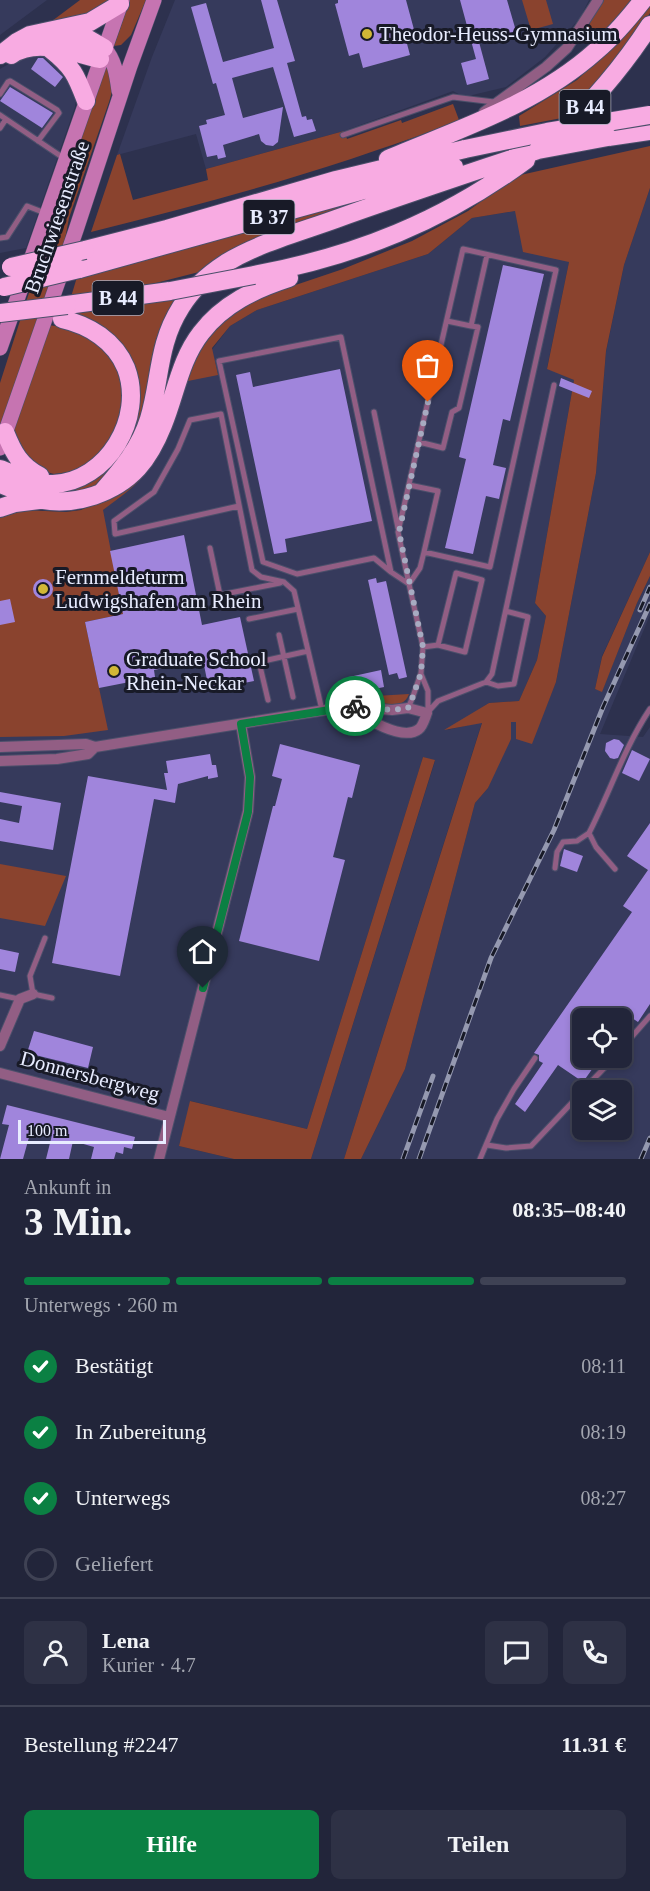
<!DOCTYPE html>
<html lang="de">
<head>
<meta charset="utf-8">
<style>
	:root { --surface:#22253a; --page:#2e3145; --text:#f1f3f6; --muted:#a2a5af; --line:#3f4254; --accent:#0b8043 }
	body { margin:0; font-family:"Times New Roman",serif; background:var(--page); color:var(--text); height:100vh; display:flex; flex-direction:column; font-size:22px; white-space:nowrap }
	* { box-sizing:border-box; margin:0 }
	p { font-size:20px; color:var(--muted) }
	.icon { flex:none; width:33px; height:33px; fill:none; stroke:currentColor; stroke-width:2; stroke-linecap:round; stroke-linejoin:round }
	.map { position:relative; height:1159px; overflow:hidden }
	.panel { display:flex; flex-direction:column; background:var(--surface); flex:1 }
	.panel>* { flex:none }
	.fabs { position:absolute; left:572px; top:1008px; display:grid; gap:12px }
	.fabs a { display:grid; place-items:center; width:60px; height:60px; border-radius:9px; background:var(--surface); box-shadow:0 3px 9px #0003,0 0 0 2px var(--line); font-size:30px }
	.scale { position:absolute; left:18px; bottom:15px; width:148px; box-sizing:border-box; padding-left:6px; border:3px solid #e8ecff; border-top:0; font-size:16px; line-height:21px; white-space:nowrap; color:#e8ecff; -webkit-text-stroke:4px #181a27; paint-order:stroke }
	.pin { position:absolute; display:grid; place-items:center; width:51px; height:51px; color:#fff; margin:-62px -26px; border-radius:50% 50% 50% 0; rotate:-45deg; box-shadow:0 0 6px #0007 }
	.pin .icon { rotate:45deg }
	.courier { position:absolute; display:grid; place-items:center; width:60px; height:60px; margin:-30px; border:4px solid #0b8043; border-radius:50%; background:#fff; color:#222; box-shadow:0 2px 8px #0007 }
	.summary em { font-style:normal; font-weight:600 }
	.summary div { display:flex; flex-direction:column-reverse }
	.summary { display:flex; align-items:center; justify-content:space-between; height:102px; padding:0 24px }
	h1 { font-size:39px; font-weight:600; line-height:45px }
	.bar { display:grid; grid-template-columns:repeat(4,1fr); gap:9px 6px; align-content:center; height:72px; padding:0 24px }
	.bar i { height:8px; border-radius:4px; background:var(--line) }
	.bar .current { background:var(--accent) }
	.bar p { grid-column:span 4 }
	.line { display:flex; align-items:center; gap:15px; padding:0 24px; border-top:2px solid var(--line) }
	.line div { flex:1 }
	.round { display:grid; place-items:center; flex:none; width:63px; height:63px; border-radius:9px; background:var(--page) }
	ol { padding:0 24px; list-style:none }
	li { display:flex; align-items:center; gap:18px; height:66px }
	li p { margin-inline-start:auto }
	li .icon { padding:6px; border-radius:50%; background:var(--accent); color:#fff; stroke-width:4 }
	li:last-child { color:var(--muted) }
	li i { width:33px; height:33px; border:3px solid var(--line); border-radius:50% }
	.primary-button { display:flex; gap:12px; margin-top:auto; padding:12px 24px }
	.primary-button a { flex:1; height:69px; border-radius:9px; background:var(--accent); color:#fff; font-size:24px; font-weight:600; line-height:69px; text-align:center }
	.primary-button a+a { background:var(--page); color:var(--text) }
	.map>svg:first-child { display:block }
</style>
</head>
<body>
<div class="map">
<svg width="650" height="1159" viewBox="0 0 650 1159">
	<rect width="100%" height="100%" fill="#2d314e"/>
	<path fill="#363a5c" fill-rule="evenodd" d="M0,0H47L0,35Z
		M175,0H589L580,18L545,57L506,87L464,97L453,91L344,131L206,169L196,134L117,155L152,57Z
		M42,55L50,57L63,64L76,97L75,107L26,248L0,253V69L19,58Z
		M650,188V552L602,656L595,689L602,691L637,603L650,576V615L600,734L643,737L650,727V1159H361L405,1069L475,803L488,788L511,722L543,714L556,682L596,473L606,352L624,265ZM582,1018H621V1058H582ZM582,1090H621V1130H582Z
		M515,211L569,262L547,368L574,380L535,603L546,616L537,660L519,701L489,703L447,730L482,722L344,1159H311L435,761L423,757L307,1129L191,1101L179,1146L234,1159H0V567L103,510L159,454L188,381L230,326L257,310L428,254L472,218Z"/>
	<path fill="#8a432e" d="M80,0H109C94,19 73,20 52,21Z
		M130,0H146L131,35L121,45L114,46Z
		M522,0H546L553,24L531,30Z
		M602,0H632L616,21L590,45L586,41L585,32Z
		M650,0V13L630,43L567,117L520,126L519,116L577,80L600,58Z
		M106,67H108L113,88L109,102L69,218L65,239L0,431V383L45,243Z
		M453,104L459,120C424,135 388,146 351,159C266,187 179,210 91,232L117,155L120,154L133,200L208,180L206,169L344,131L347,139L401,120L402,123Z
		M650,146V188L624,265L606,351L596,473L556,682L532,744L516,739V722H511V739L488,788L475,803L405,1069L361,1159H344L482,723L444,730L489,703L519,701L537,660L546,616L535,603L574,380L547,369L569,262L523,252L515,211L472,218L428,254L257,310L230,326L212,348L218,375L188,381L159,454C144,481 127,492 103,510L123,614L85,622L108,730L64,736L0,737V515L24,510L66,512L81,510L109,497L188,367L221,319L257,298L343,269L412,241L468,211L516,176Z
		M437,177L199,272L140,287L71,297L77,277Z
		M176,298L164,333L138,432L105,478L93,488L70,496L56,492C90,490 112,468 127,438C130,432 135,424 137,417C140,404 137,389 136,375L67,311Z
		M47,325L74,328L107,351L121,371L125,411L107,451L76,471L54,474L39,470L29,464L13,431Z
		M650,552V576L637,603L602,692L595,689L602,657Z
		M409,694C402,714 372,703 356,701L358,697Z
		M423,757L435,760L311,1159H234L179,1146L190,1101L307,1129Z
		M0,864L66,876L45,926L0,918Z"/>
	<path fill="#a085dc" d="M261,0H277L295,61L287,63L302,117L306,116L307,120L312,119L316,131L294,137L273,67L232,78L243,118L283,107L278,142L273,146L266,145L261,141L259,134L223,145L226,157L218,159L217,155L207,157L199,126L207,124L206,120L225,115L216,83L213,84L191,7L206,3L223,62L274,48Z
		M338,0H406L416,37L406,40L410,55L363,68L359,53L349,56L335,4L338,3Z
		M460,0H507L516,31L479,42L489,79L467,85L461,63L476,59Z
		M38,58H43L63,77L55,87L31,69Z
		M10,87L53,113L42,128L0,101Z
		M503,265L544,274L510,421L503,419L493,465L506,468L499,499L486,496L473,554L445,548L466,459L459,457Z
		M340,369L372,521L285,539L287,552L274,554L236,375L250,372L253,387Z
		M561,378L592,391L589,398L559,386Z
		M184,535L202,625L240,617L254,681L209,690L203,660L154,670L155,677L99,688L85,622L123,614L110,551Z
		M376,578L377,583L386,581L407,677L399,679L397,673L389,675L368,580Z
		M33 589a10 10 0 1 1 20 0a10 10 0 1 1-20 0Z
		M10,599L15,622L0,625V601Z
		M381,670L384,687L352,694L349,677Z
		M614,739L619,740L624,745L618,758L614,759L610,758L605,751L606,743Z
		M280,744L360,765L352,798L348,797L333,857L345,860L319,961L239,941L273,806H275L282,779L272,776Z
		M632,750L650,759L639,781L622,773Z
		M210,754L212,765H216L218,777L208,779V776L178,784L175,803L154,799L120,976L52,963L88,776L167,790L164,773H168L166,761Z
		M0,792L61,803L53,850L0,841V819L19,823L22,806L0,802Z
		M650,823V1004L638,1022L629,1016L621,1027V1018H582V1058H600L583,1082L558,1065L525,1112L515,1104L543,1063L539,1061V1055L534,1053L632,912L623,906L648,870L627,856Z
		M564,849L583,856L577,872L560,866Z
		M0,949L19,953L15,972L0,969Z
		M34,1031L93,1047L88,1068L27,1053Z
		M7,1105L135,1137L132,1149L124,1147L123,1154L116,1152L114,1159H91L94,1147L73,1141L69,1159H46L52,1135L31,1130L23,1159H0L9,1125L2,1124Z"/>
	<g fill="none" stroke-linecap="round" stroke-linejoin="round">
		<g stroke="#4b4f6a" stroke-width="7">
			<path id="lane" d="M0,94L8,82L10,81L57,110L59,113L38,141
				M0,115L65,159
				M0,128L6,119
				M343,135L453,97L494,102
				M0,238L7,237L27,206L45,213
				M447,321L471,326
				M374,412L398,528
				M419,442L443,448L452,412L459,408L478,327L471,326L487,255
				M409,485L438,491L424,552
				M239,506L115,534L114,521L154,492L178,449L190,420L221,414L252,570L261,577L284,582L294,591L322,710
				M210,548L220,595L280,583
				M391,572L374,558L297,574L263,562L219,361L341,337L391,572L409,584
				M249,619L298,609
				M279,635L293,697
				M423,647L438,645L465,652L482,580L456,573L438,645
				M421,674L428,691V711
				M486,682L498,686L514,684L528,617L506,611
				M268,700L259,662L308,651
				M408,708L412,699L421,673L423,647L409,584L420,568L424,552L490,567L556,270L463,249L398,532L409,584
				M427,713L438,701L486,682L492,674L554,385
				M589,833L596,847L615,869
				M555,868L557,852L563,842L577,841L589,833C610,792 624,748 650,709
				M45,938L30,976L33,994L52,998
				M0,995L19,999
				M621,1049L650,1016
				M583,1090L614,1058
				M487,1145L506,1148L531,1146L582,1092
				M480,1159L497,1119L514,1089L535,1058"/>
		</g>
		<g stroke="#4b4f6a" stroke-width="12">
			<path id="street" d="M484,112L546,67L567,48L598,0
				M0,747L86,744L95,747L350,706L392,710L408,708L427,713C425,718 423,726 419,729C403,742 363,718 350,706
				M0,761L57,759L88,754L95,747
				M0,1046L20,999L33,994
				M0,1073L169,1117
				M159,1159L248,811L250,777L241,724"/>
		</g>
		<g stroke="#4b4f6a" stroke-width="16">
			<path id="secondary" d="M104,48C115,60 117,76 119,91
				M0,348L122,0
				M0,448L76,230L130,66L154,0"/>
		</g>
		<g stroke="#4b4f6a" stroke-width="20">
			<path id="highway" d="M59,32L85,37L104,48
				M50,49C73,67 76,75 86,101
				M0,55L17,42L30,35L90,22L120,4
				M11,55C37,37 73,53 100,59
				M557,135C592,103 624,65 650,25
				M608,137L650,131
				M388,159C459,129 537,104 596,51C614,36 629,18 643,0
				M85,250L167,229L336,180L465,149
				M79,269L389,183L454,167
				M254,275C356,256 443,221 526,160
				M67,305L170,291
				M5,432C13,452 20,466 40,476
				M0,469C17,475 34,484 53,484C107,482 145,418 126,368C115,341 89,325 62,319
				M0,484C14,489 28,497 42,500C76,506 115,493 138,468C149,456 157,440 163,425C176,393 180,360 201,333C223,304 255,289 289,278
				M103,491C122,469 140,448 149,419C161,379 157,345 181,307C192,289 209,274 226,263C259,243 300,232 336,219C403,195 470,173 538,150
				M0,508L15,503L39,500"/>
		</g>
		<use href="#lane" stroke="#925e84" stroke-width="5"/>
		<use href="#street" stroke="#925e84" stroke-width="10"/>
		<use href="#secondary" stroke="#c674b1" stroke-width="15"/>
		<use href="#highway" stroke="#f8abe2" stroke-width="18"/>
		<g stroke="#9599b0" stroke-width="5">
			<path id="rail" d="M640,610L650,587
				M403,1159L433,1076
				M419,1159L491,958L554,830L603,707L650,604
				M641,1159L650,1138"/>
		</g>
		<use href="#rail" stroke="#181a27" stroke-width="3" stroke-dasharray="9" stroke-linecap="butt"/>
		<g stroke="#4b4f6a" stroke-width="20" stroke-linecap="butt">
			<path id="highway-bridge" d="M465,149L547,132L650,115
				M538,150L608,137
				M11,267L85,250
				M4,287L79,269
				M170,291L254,275
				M0,313L67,305"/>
		</g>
		<use href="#highway-bridge" stroke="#f8abe2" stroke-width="18"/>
	</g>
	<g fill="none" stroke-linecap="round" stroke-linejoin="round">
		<path stroke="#a7abc1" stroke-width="6" stroke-dasharray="0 10.8" d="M355,706L392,710L408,708L412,699L421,673L423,647L399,532L428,402"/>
		<path stroke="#0b8043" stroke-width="8" d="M203,988L248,812L250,777L241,724L355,706"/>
	</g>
	<g fill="#d1b736" stroke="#181a27" stroke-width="2">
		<circle cx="367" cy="34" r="6"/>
		<circle cx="43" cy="589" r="6"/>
		<circle cx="114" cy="671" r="6"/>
	</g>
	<g text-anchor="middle" stroke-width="6" stroke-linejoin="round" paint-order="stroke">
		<g fill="#181a27" stroke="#aaadbe" stroke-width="1.5">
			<rect x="559.5" y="90" width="51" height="34" rx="4.5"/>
			<rect x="243.5" y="200" width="51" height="34" rx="4.5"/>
			<rect x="92.5" y="281" width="51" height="34" rx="4.5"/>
		</g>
		<g font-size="20" font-weight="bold" fill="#e8ecff">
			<text x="585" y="114">B 44</text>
			<text x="269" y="224">B 37</text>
			<text x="118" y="305">B 44</text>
		</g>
		<g font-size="21" fill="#e8ecff" stroke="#181a27" text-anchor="start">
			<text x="379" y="41">Theodor-Heuss-Gymnasium</text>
			<text x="55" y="584">Fernmeldeturm<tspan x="55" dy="24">Ludwigshafen am Rhein</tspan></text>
			<text x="126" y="666">Graduate School<tspan x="126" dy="24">Rhein-Neckar</tspan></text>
		</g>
		<g font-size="21" fill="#e8ecff" stroke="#181a27">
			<text transform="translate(57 217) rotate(-71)" y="7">Bruchwiesenstraße</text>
			<text transform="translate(90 1076) rotate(15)" y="7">Donnersbergweg</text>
		</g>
	</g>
</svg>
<div class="fabs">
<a><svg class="icon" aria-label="locate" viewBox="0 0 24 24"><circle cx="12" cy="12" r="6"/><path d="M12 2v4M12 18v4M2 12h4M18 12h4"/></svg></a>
<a><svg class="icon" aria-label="layers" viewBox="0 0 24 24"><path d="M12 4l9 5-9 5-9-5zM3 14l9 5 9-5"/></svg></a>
</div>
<div class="scale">100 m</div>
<div class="pin" style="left:428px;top:402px;background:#ea580c"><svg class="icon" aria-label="bag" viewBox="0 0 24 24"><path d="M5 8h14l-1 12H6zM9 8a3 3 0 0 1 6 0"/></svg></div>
<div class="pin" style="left:203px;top:988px;background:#1f2937"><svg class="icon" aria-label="home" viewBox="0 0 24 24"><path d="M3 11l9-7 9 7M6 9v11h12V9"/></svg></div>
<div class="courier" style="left:355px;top:706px"><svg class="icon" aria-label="bike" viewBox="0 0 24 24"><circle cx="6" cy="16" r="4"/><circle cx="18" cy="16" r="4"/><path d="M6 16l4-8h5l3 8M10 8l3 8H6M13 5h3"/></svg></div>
</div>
<section class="panel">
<div class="summary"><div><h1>3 Min.</h1><p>Ankunft in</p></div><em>08:35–08:40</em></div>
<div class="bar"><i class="current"></i><i class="current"></i><i class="current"></i><i></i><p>Unterwegs · 260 m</p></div>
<ol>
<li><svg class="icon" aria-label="check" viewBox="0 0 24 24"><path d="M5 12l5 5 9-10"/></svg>Bestätigt<p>08:11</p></li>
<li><svg class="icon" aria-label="check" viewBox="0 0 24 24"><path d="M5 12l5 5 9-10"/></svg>In Zubereitung<p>08:19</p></li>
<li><svg class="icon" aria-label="check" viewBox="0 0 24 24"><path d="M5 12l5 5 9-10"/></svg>Unterwegs<p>08:27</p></li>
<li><i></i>Geliefert</li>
</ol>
<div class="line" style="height:108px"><a class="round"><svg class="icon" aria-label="person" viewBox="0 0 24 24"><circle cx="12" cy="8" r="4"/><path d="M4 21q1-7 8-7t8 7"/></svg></a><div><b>Lena</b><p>Kurier · 4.7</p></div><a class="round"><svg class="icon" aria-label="chat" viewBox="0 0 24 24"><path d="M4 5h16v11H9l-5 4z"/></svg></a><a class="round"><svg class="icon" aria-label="phone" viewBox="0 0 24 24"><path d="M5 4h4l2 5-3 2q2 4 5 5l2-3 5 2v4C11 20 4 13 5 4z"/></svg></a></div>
<div class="line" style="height:78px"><div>Bestellung #2247</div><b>11.31 €</b></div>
<div class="primary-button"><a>Hilfe</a><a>Teilen</a></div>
</section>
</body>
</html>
